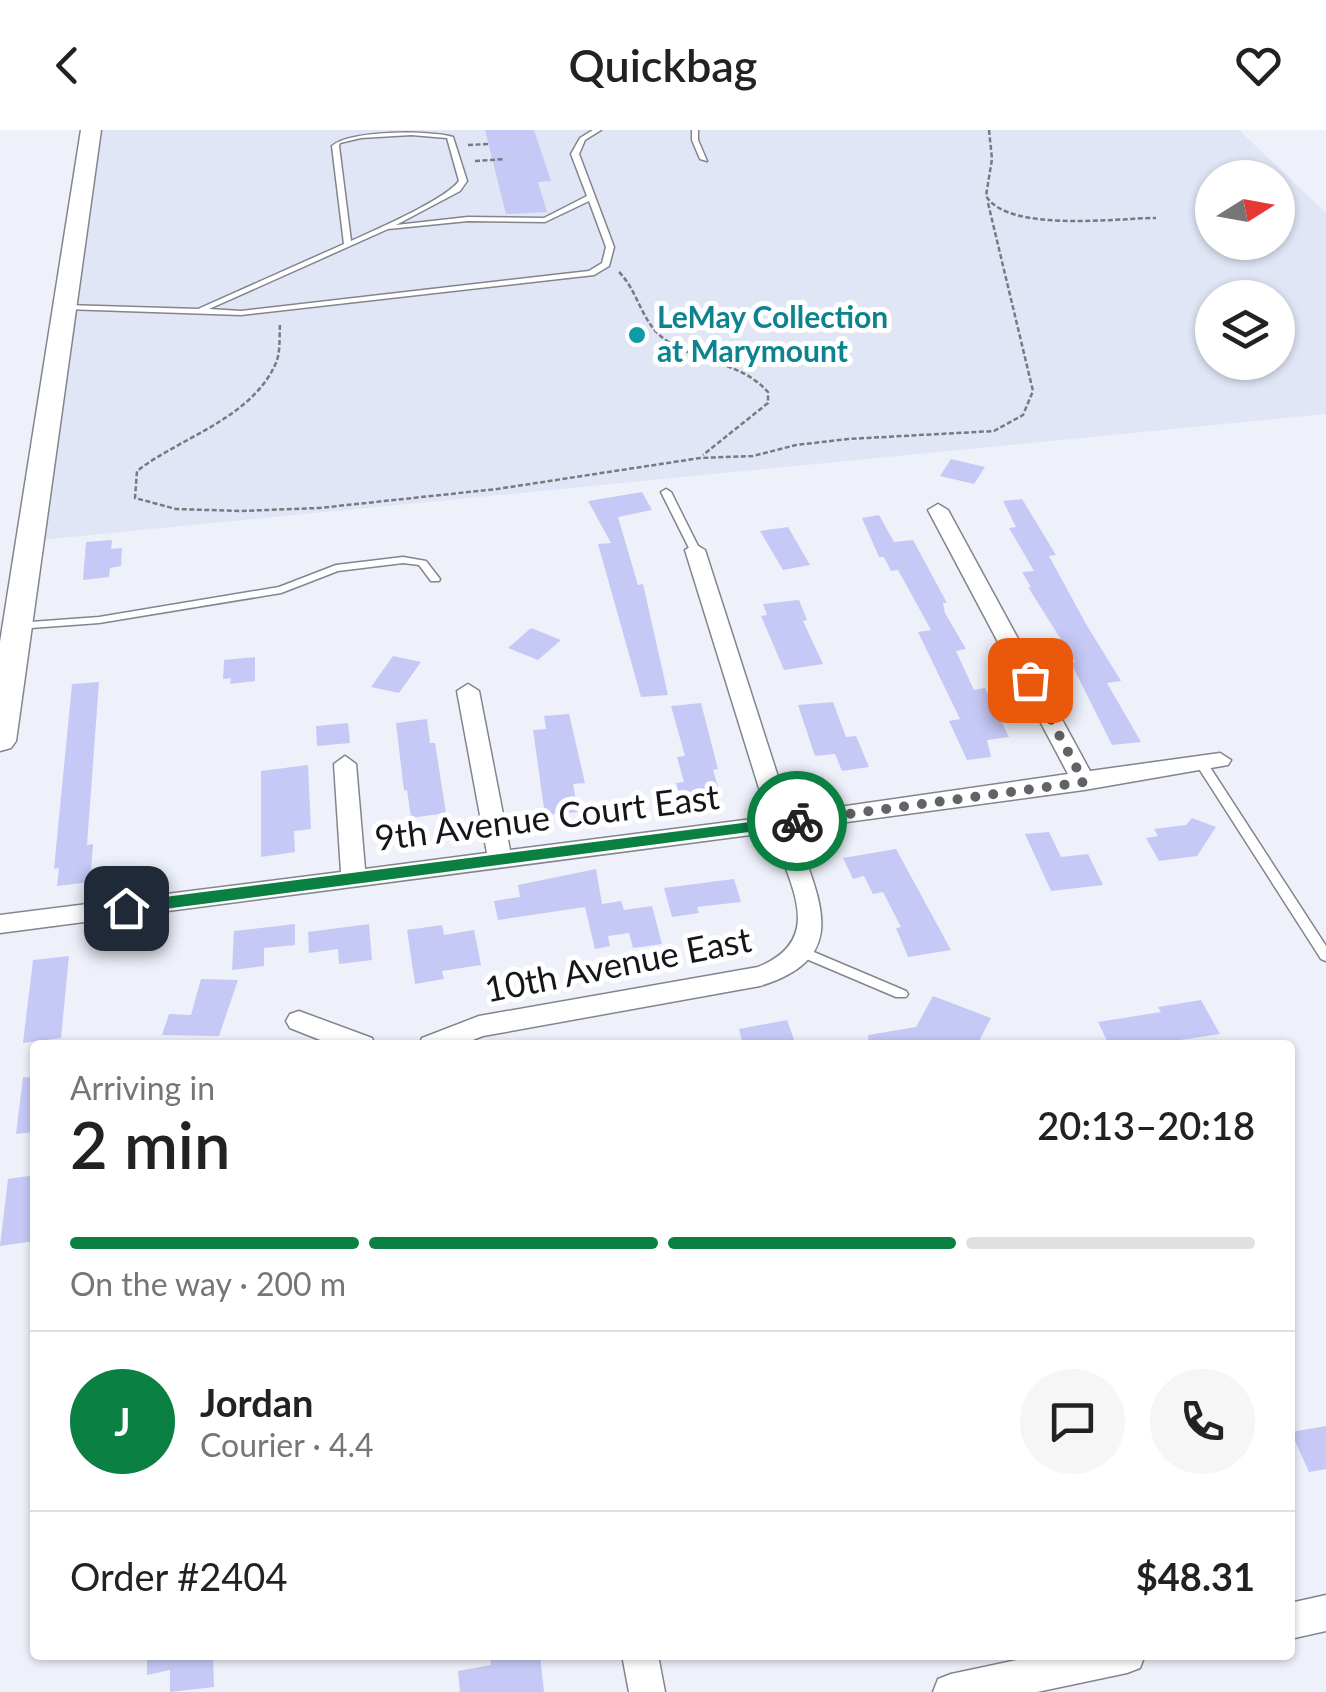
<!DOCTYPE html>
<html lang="en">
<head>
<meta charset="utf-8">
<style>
	:root { --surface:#fff; --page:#f6f6f6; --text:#222; --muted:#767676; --line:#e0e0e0; --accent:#0b8043 }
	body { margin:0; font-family:Lato,sans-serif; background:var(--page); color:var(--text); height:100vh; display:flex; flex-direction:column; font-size:38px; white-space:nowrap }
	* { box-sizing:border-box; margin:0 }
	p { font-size:32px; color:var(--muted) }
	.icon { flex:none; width:55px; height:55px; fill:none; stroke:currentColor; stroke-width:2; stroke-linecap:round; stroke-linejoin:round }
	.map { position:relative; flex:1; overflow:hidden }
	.drawer { position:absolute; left:30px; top:910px; width:1265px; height:620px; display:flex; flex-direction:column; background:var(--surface); border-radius:10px; box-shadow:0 2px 8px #0004 }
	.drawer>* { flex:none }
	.needle { width:65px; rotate:79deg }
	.tools { position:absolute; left:1195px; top:30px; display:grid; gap:20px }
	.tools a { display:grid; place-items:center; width:100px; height:100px; border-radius:50%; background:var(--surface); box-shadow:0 2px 8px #0004; font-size:50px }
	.pin { position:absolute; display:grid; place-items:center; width:85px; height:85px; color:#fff; margin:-42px; border-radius:20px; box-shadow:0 5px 15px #0006 }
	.courier { position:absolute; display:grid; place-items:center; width:100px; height:100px; margin:-50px; border:8px solid #0b8043; border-radius:50%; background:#fff; color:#222; box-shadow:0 2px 12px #0007 }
	.overview em { font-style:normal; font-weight:600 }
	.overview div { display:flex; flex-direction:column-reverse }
	.overview { display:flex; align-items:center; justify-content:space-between; height:170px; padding:0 40px }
	h1 { font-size:65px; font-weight:600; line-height:75px }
	.bar { display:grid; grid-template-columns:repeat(4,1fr); gap:15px 10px; align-content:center; height:120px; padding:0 40px }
	.bar i { height:12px; border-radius:8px; background:var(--line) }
	.bar .selected { background:var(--accent) }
	.bar p { grid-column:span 4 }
	.line { display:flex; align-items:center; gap:25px; padding:0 40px; border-top:2px solid var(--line) }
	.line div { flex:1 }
	.round { display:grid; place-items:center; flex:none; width:105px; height:105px; border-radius:52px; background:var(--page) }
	header { display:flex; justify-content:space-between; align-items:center; height:130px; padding:0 40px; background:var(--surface); font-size:45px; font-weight:600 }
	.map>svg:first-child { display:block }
</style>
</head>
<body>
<header><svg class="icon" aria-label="back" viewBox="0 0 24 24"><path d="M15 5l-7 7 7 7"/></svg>Quickbag<svg class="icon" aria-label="heart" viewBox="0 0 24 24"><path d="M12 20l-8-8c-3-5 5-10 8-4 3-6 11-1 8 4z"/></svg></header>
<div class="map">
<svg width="1326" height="1562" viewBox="0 0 1326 1562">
	<rect width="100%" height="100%" fill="#eef1fa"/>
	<path fill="#e0e6f6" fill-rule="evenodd" d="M91,0H1239L1326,83V284L30,411ZM1212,48H1278V112H1212ZM1212,168H1278V232H1212Z"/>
	<path fill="#c6c9f6" d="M485,0H534L551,51L538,52L547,82L506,84Z
		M951,329L985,337L974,354L940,346Z
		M642,362L652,380L618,387L638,455L643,454L668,565L641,567L598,414L611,413L588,371Z
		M1022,369L1056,425L1049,426L1086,494L1121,551L1107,553L1141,612L1112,615L1071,533L1075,532L1028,457H1031L1022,442L1034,441L1009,398L1016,397L1003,371Z
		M879,385L894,412L913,410L947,473H943L945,483L966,519L956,521L974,560L985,558L1009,607L987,610L991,627L967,630L949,591L960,589L918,502L931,500L898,440L891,441L884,427H879L862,388Z
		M788,397L810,435L783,440L760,401Z
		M112,410L111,419L122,418L121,436L110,438L109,447L83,450L86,412Z
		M799,470L807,490L803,491L823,534L784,540L761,486L767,485L763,474Z
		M531,498L561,510L538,530L508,518Z
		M393,526L421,532L399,563L371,557Z
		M255,527V551L230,554L231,548L223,549L224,530Z
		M99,552L87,715L93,714L90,752L57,756L59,738L54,739L72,554Z
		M833,572L846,607L856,606L869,637L842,641L835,624L815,626L798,575Z
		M701,573L718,639L713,640L721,667L682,671L676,653L684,652L677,627L685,626L671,576Z
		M569,584L585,653L573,654L578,682L545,685L533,600L546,599L544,586Z
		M427,589L430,613H435L446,683L411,688L407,660L404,661L396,593Z
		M348,593L350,613L317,616L316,596Z
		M308,635L311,699L294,701L295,722L261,727V641Z
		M1192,688L1216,697L1197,726L1159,731L1146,708L1158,706L1154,699L1186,695Z
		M1049,702L1061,727L1088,724L1103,755L1051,761L1025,704Z
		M896,719L951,820L908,827L896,798L901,797L883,762L873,764L864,746L853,749L843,728Z
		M596,739L602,774L621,771L624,780L652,776L662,814L633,818L629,803L608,806L610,816L595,819L585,777L498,790L494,771L520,767L518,755Z
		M734,749L741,772L697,777L699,783L672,787L664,758Z
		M295,794V815L264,818V836L232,840L234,801Z
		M369,794L372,830L339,834L338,819L309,823L308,802Z
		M442,795L444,805L474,800L481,835L442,841L444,849L415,854L407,800Z
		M69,826L61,908L23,913L33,830Z
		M201,849L238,850L219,906L162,905L169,884L191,885Z
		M933,866L991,888L977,915H869L868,905L916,897Z
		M1201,870L1220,904L1147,915H1109L1098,892L1161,882L1158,877Z
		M787,890L796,915H743L739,899Z
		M23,947L35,948V1002L16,1004Z
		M35,1045V1111L0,1116L8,1049Z
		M1326,1296V1339L1309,1342L1291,1302Z
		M147,1525H213L214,1557L170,1562V1540L147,1545Z
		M490,1525H540L544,1562H460L458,1541L491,1535Z"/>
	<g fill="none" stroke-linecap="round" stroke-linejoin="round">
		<g stroke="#82858d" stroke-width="3">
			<path id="service" d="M593,0H601L585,10L579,24L614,117L609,136L594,145L241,185L65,179L61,177L65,175L198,179L344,114L332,16C350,0 429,0 453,7L467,51L460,61L396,95L468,87L544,88L587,66L571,24L580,8ZM411,5L447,8L459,51C445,70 375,100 351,111L339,16L340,13L361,8ZM589,71L606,117L602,133L589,141L241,181L209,179L388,99L468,91L545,92Z
				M692,0H698V10L707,31L700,29L692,10Z
				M666,359L671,362L700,420L699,422L695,423L690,420L661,362Z
				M403,427L426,431L440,449L439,451H431L419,435L403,433L338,441L281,463L99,493L17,499L12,496L17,493L99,487L279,457L336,435Z
				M1202,630L1206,631L1326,816V831L1321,829L1196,634Z
				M802,817L906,861L908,864L906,867H896L797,825L796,822L797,819Z"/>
		</g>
		<g stroke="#82858d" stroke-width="3">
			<path id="minor" d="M938,374L948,380L1090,641L1220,623L1231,630L1228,635L1084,660L795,699C818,769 854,827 760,856L483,906L460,915H419L422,908L479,886L758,837C827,809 789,755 773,702L0,803V785L341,742L334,634L345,626L356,634L365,739L487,723L457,561L468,554L479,561L510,720L768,687L685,420L695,414L705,420L790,684L1068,644L928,380Z
				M299,881L372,908L375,915H333L290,898L286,891L290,884Z
				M1326,1465V1501L1290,1509V1473Z
				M622,1525H658L665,1562H629Z
				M1041,1525H1145L1140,1538L1127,1543L1037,1562H933L938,1549L951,1544Z"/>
		</g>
		<g stroke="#82858d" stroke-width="3">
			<path id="secondary" d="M81,0H101L16,611L11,618L0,621V512Z"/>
		</g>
		<path stroke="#787a7f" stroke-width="2.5" stroke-dasharray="5 2.5" stroke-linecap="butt" d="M989,0L992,29L986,66C1009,103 1116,88 1156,88
			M468,15L488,14
			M475,31L505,29
			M619,142C638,161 641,191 663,208C696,233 739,230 768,262V273L703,325
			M280,195C279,208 281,223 275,235C250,289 181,307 137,341L135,368L176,379L240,381L319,378L497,359L700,328L753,326L796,315L848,309L994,301L1023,285L1033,261L988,73"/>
		<use href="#service" fill="#fff" fill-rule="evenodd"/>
		<use href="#minor" fill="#fff" fill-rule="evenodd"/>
		<use href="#secondary" fill="#fff" fill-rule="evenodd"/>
	</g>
	<path fill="#0b8043" d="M797,686L802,687V695L126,784L118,778L126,772Z"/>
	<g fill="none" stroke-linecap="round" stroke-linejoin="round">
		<path stroke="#616368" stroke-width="10" stroke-dasharray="0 18" d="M797,691L1084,652L1030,550"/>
	</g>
	<circle fill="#0f9aa8" stroke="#fff" stroke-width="4" cx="637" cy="205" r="10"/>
	<g text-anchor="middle" stroke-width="10" stroke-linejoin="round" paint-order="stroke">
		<g font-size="30" font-weight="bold" fill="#0d838f" stroke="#fff" text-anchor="start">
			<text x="657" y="198">LeMay Collection<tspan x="657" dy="34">at Marymount</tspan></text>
		</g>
		<g font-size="35" fill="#151619" stroke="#fff">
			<text transform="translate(547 688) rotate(-7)" y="12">9th Avenue Court East</text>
			<text transform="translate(618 835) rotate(-11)" y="12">10th Avenue East</text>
		</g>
	</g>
</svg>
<div class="tools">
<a><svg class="needle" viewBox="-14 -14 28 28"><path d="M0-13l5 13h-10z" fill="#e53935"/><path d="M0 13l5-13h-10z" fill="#767676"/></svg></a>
<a><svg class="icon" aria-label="layers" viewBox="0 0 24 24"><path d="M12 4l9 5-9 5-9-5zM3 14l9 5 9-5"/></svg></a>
</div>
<div class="pin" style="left:1030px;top:550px;background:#ea580c"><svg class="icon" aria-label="bag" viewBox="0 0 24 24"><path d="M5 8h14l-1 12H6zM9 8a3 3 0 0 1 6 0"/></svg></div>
<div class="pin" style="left:126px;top:778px;background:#1f2937"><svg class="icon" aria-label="home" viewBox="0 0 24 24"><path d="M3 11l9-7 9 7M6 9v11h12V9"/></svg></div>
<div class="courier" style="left:797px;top:691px"><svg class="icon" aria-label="bike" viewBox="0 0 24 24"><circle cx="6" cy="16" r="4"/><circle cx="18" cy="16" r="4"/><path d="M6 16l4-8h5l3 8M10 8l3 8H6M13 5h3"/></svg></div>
<section class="drawer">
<div class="overview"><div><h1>2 min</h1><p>Arriving in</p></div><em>20:13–20:18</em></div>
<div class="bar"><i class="selected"></i><i class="selected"></i><i class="selected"></i><i></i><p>On the way · 200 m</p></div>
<div class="line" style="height:180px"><b class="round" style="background:var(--accent);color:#fff">J</b><div><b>Jordan</b><p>Courier · 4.4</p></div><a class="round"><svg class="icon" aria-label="chat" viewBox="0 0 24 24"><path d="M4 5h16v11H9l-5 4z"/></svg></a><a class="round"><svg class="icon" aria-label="phone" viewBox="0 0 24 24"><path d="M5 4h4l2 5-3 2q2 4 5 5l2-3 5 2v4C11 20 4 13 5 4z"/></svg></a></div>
<div class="line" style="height:130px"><div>Order #2404</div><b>$48.31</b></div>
</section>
</div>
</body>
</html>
